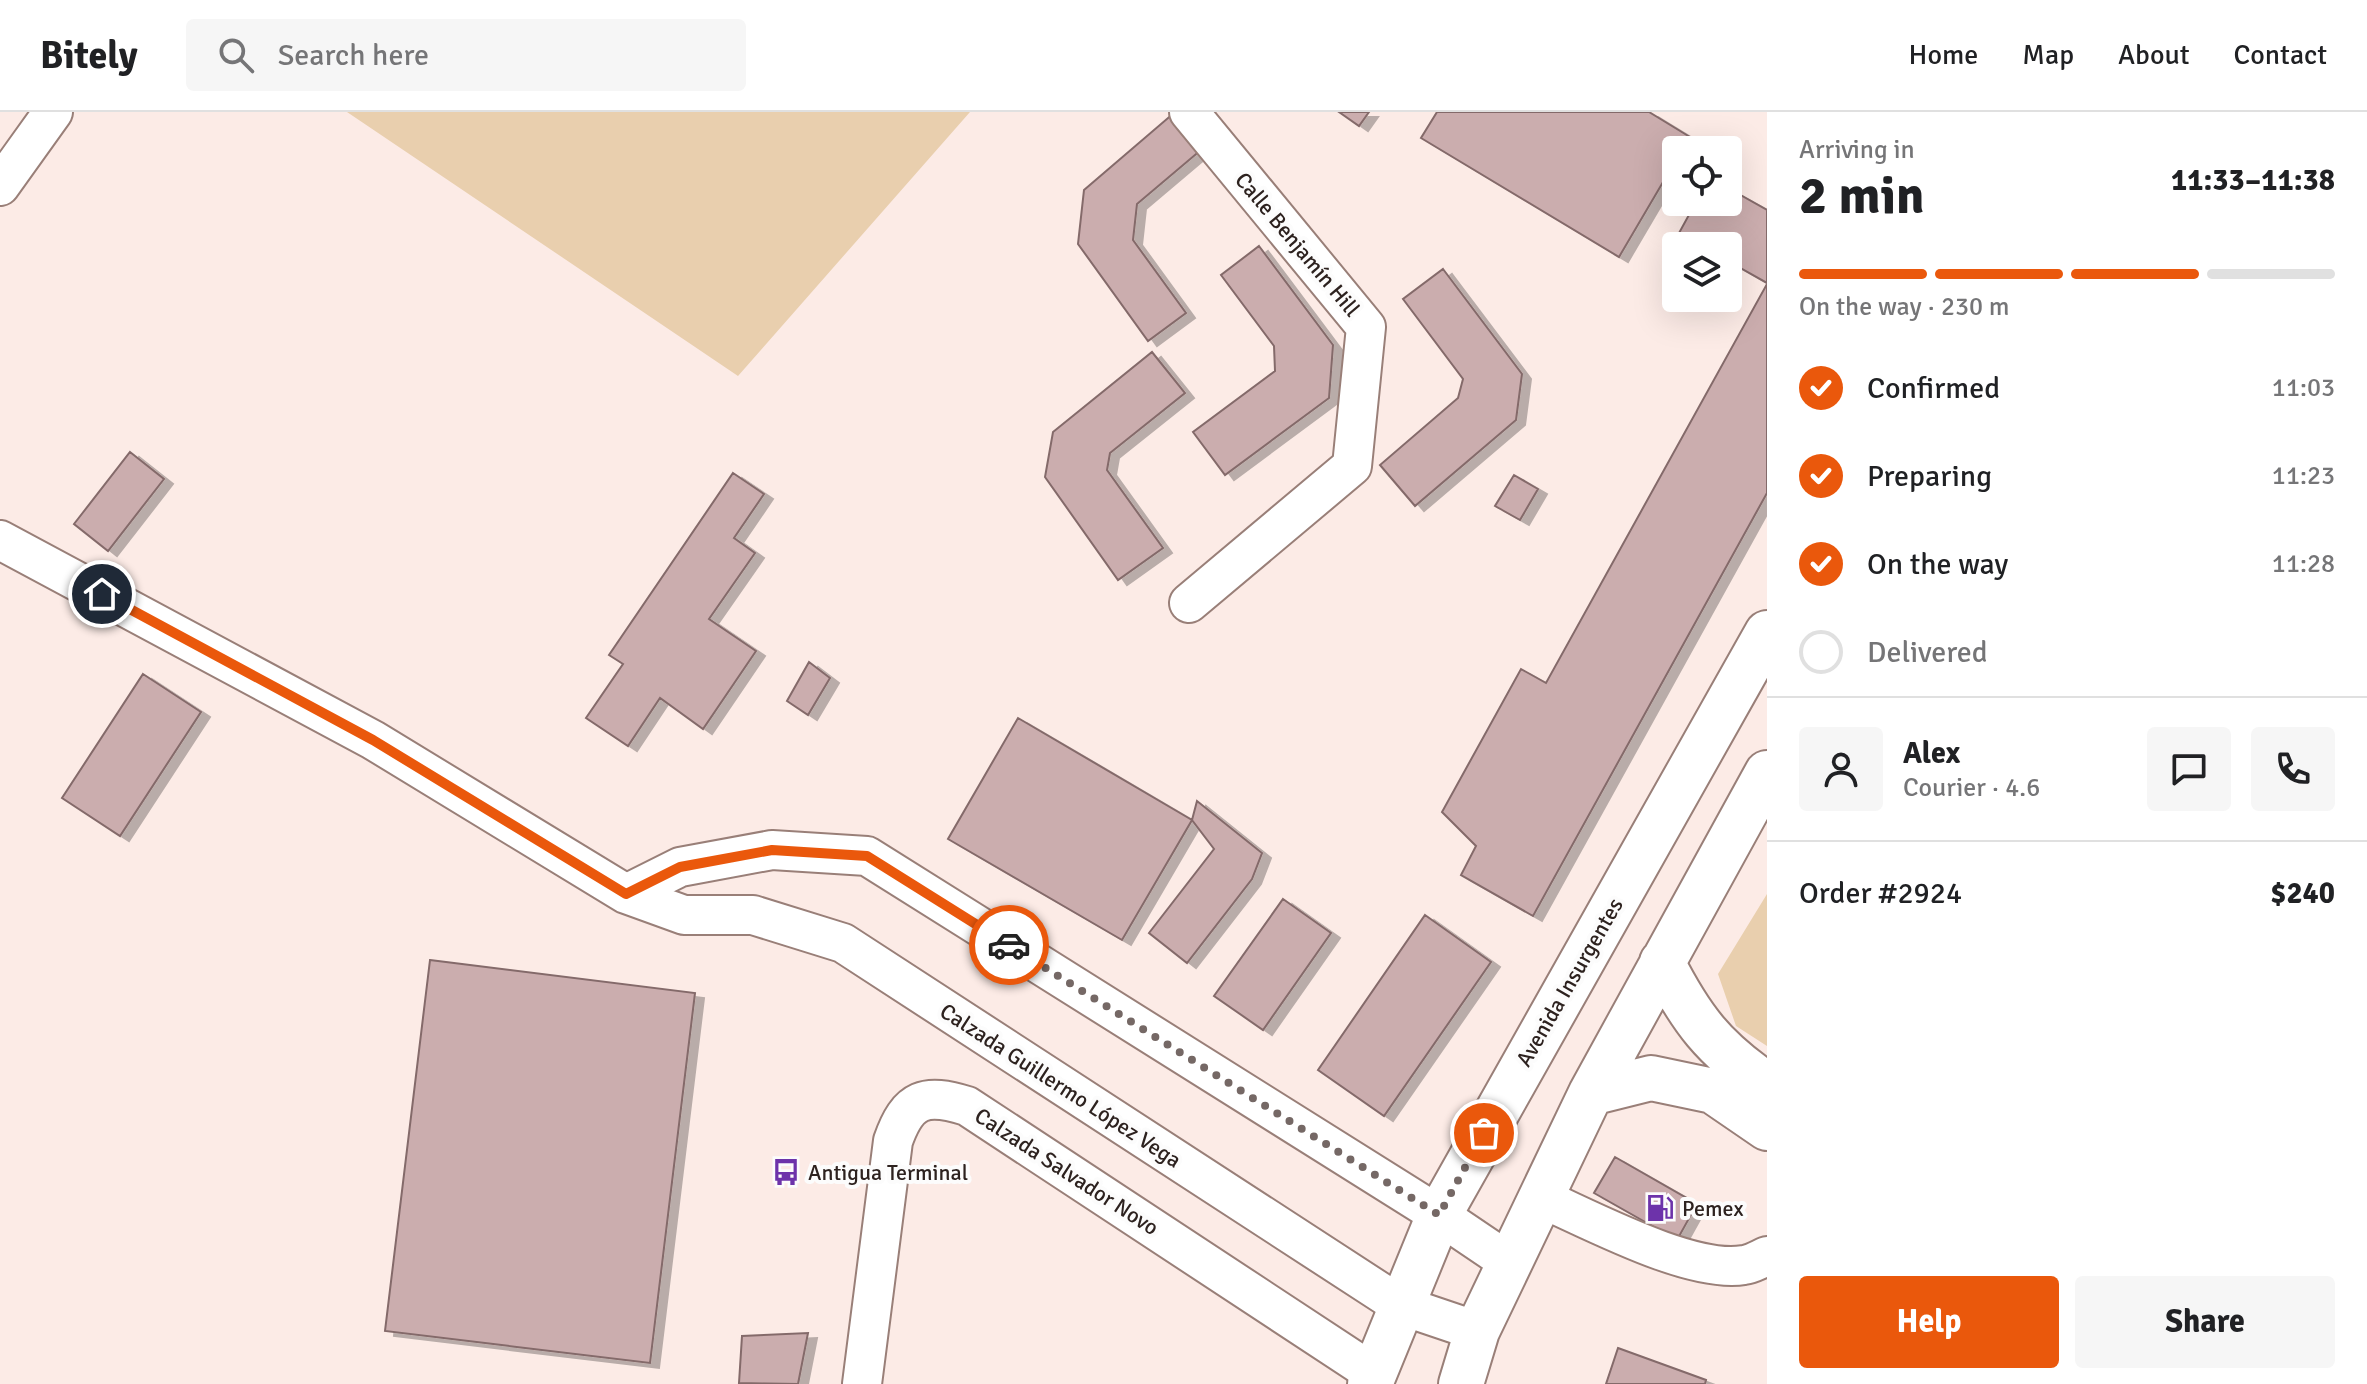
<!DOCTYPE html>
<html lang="en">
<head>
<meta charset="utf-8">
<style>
	:root { --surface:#fff; --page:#f6f6f6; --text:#202124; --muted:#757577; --line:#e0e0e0; --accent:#ea580c }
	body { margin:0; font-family:Signika,sans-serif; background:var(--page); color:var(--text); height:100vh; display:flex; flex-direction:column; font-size:30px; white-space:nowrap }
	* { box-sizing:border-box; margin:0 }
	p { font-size:26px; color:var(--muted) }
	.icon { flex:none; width:44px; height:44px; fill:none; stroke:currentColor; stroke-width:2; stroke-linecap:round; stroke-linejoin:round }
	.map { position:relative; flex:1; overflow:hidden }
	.sheet { display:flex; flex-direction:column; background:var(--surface); width:600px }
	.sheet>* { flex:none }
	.fabs { position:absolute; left:1662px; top:24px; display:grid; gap:16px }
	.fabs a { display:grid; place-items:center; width:80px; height:80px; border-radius:8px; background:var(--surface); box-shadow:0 8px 32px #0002; font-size:40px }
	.pin { position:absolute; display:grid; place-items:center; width:68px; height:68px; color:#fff; margin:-34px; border:4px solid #fff; border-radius:50%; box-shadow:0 2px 8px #0007 }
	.courier { position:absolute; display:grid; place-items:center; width:80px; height:80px; margin:-40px; border:6px solid #ea580c; border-radius:50%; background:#fff; color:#222; box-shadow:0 2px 10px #0007 }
	.head em { font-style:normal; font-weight:800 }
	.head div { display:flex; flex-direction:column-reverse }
	.head { display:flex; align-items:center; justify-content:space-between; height:136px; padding:0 32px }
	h1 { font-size:52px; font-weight:800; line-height:60px }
	.bar { display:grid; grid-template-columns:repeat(4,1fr); gap:12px 8px; align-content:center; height:96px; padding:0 32px }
	.bar i { height:10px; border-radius:6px; background:var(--line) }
	.bar .on { background:var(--accent) }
	.bar p { grid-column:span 4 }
	.line { display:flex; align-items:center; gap:20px; padding:0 32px; border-top:2px solid var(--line) }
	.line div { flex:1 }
	.round { display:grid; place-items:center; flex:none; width:84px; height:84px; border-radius:8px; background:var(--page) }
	ol { padding:0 32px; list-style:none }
	li { display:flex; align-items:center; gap:24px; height:88px }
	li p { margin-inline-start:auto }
	li .icon { padding:8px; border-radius:50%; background:var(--accent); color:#fff; stroke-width:4 }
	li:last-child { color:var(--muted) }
	li i { width:44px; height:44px; border:4px solid var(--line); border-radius:50% }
	.primary-button { display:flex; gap:16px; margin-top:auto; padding:16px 32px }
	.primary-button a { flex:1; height:92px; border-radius:8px; background:var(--accent); color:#fff; font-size:32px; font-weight:800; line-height:92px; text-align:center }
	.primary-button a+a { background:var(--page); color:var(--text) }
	header { display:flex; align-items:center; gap:48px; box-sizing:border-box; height:112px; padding:0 40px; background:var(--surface); border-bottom:2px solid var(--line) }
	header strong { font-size:38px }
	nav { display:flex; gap:44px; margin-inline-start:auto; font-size:28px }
	.search { width:560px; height:72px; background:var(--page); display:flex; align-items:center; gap:20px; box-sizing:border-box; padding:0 28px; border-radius:8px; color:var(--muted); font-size:30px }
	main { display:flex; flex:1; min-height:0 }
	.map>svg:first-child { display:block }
</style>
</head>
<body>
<header>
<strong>Bitely</strong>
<div class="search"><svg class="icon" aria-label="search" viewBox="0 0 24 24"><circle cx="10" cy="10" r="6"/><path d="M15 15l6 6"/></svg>Search here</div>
<nav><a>Home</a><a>Map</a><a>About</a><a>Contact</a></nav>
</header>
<main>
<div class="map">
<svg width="1767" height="1272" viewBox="0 0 1767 1272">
	<defs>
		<filter id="shadow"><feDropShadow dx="9" dy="5" stdDeviation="0" flood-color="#0004"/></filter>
	</defs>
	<rect width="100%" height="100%" fill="#fcebe6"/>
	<path fill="#e9cfae" d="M347,0H970L738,264Z
		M1767,782V934L1736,914L1718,862Z"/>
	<path fill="#cbadae" stroke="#846a6a" stroke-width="2" filter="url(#shadow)" d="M1175,0L1208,32L1137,92L1133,128L1186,201L1148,229L1078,132L1084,78Z
		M1339,0H1369L1359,14Z
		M1437,0H1649L1690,25L1682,38H1676V48L1619,145L1421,26Z
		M1728,76L1767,98V171L1728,149V134H1702L1679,121L1696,90H1728Z
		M1259,134L1333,233L1329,286L1225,363L1193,320L1275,259L1274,234L1221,163Z
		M1443,157L1522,262L1516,308L1415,394L1380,353L1458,286L1463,267L1403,187Z
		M1767,172V381L1533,804L1461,763L1476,734L1442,700L1521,557L1546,571Z
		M1152,240L1185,281L1110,341L1107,358L1163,436L1118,468L1045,365L1053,320Z
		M130,340L164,367L108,439L74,412Z
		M733,361L764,382L734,426L755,441L709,507L756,539L703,617L660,586L628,634L586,606L623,552L609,543Z
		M1514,363L1538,377L1520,408L1495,394Z
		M809,550L830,566L808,603L787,589Z
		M143,562L201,600L120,724L62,686Z
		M1018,606L1192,708L1122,828L948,727Z
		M1197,689L1262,741L1252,767L1187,851L1149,821L1214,737L1192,708Z
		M1283,787L1331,821L1263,918L1214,884Z
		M1425,803L1491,850L1384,1004L1318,958Z
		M430,848L695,881L650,1251L385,1219Z
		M1615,1045L1697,1092L1677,1128L1594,1081Z
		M808,1221L798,1272L739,1271L742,1224Z
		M1618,1236L1706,1268L1705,1272H1606Z"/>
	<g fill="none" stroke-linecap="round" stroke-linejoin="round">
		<g stroke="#997f78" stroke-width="42">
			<path id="minor" d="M1189,0L1366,215L1352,354L1189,491
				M0,74L53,0
				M0,428L373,628L626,782L684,803H753L843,831L1400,1193L1477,1219
				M626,782L680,755L772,738L867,744L1439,1103L1510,1151
				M1541,1086C1591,1108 1691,1162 1744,1153C1752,1152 1760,1147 1767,1144
				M862,1272L893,1029C908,986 925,981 967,994L1373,1261"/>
		</g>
		<g stroke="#997f78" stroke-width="48">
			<path id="major" d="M1662,850C1691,907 1713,936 1767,973
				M1591,981L1651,966L1713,979L1767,1016
				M1370,1272L1439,1103L1767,521
				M1461,1272L1477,1219L1591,981L1767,661"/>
		</g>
		<use href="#minor" stroke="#fff" stroke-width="38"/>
		<use href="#major" stroke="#fff" stroke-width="44"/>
	</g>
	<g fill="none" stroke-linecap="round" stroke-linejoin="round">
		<path stroke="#756865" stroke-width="8" stroke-dasharray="0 14.4" d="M1009,833L1439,1103L1484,1021"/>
		<path stroke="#ea580c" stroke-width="10" d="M102,482L373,628L626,782L680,755L772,738L867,744L1009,833"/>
	</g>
	<defs>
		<g id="bus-bare" transform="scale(2.16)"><path d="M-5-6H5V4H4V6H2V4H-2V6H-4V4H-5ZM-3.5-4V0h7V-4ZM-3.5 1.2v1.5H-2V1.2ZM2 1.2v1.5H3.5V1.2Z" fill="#6d33aa" stroke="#fcfcfc" stroke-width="2.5" paint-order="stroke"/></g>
		<g id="fuel-bare" transform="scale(2.16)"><path d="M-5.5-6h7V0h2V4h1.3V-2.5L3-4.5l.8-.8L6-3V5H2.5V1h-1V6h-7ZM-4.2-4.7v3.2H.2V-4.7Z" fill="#6d33aa" stroke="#fcfcfc" stroke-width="2.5" paint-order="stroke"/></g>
	</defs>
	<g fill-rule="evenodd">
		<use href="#bus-bare" x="786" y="1060"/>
		<use href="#fuel-bare" x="1660" y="1096"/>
	</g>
	<g text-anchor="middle" stroke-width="8" stroke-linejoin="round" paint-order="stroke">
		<g font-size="22" fill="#2d221f" stroke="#fcfcfc">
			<text transform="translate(1298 132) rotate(50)" y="8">Calle Benjamín Hill</text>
			<text transform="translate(1569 870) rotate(-60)" y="8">Avenida Insurgentes</text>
			<text transform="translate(1061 973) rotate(33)" y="8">Calzada Guillermo López Vega</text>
			<text transform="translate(1067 1059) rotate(33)" y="8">Calzada Salvador Novo</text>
		</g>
		<g font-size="22" fill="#2d221f" stroke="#fcfcfc" text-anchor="start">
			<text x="808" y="1068">Antigua Terminal</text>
			<text x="1682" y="1104">Pemex</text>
		</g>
	</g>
</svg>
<div class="fabs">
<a><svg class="icon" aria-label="locate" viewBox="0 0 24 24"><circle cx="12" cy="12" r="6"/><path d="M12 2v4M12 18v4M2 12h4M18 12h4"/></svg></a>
<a><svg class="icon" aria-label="layers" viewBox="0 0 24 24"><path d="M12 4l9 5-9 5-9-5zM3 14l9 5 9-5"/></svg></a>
</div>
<div class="pin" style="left:1484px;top:1021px;background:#ea580c"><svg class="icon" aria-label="bag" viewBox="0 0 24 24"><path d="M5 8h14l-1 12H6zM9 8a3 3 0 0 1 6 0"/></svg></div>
<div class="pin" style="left:102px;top:482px;background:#1f2937"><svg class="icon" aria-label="home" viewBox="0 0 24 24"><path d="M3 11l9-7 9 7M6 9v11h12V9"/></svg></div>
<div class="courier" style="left:1009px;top:833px"><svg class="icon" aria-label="car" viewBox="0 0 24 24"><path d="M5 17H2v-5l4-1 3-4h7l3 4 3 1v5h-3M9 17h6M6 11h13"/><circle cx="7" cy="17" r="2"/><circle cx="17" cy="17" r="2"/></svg></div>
</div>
<section class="sheet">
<div class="head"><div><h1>2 min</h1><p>Arriving in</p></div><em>11:33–11:38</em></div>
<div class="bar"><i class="on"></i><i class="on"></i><i class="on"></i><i></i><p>On the way · 230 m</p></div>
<ol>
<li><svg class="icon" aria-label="check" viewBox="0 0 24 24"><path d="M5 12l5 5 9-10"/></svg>Confirmed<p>11:03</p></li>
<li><svg class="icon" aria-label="check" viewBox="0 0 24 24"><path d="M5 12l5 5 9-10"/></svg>Preparing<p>11:23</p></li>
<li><svg class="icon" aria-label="check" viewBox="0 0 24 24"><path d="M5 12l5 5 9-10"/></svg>On the way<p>11:28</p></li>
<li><i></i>Delivered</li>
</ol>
<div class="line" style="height:144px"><a class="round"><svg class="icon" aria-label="person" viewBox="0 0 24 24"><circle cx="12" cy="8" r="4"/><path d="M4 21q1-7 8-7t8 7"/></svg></a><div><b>Alex</b><p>Courier · 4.6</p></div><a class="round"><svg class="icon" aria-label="chat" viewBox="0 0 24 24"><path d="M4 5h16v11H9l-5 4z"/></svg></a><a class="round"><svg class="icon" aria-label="phone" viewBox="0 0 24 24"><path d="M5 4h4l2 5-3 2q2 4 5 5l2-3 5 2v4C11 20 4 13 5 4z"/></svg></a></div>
<div class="line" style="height:104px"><div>Order #2924</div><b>$240</b></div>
<div class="primary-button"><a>Help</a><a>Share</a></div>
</section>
</main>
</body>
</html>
